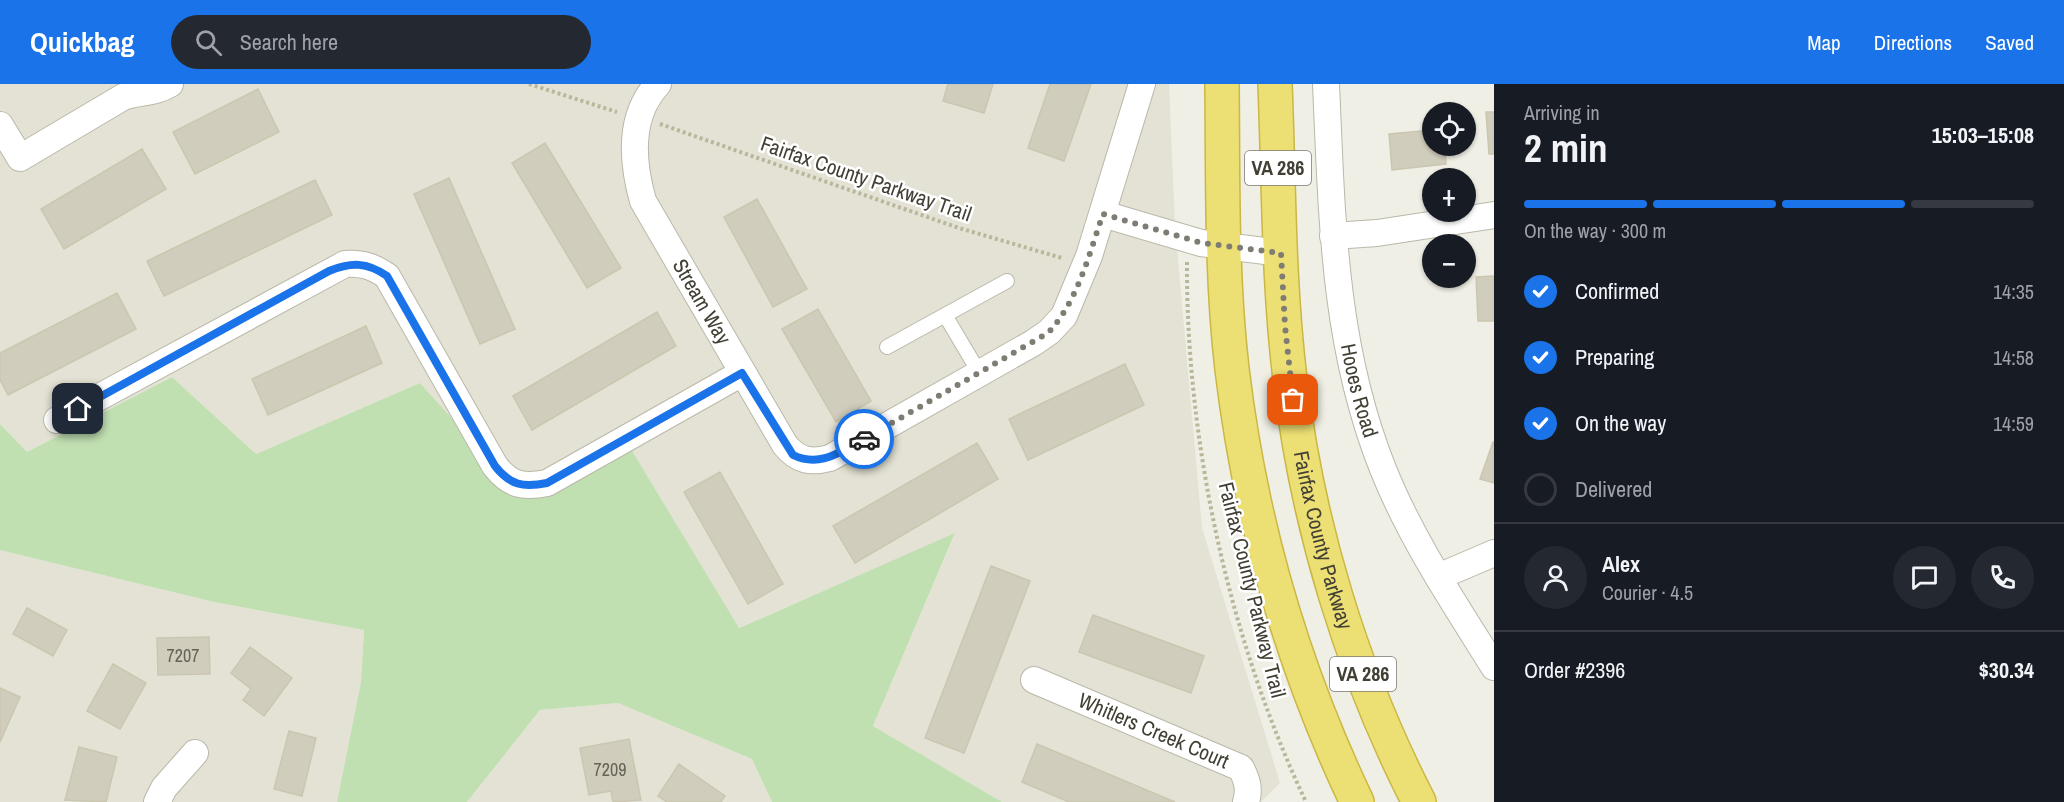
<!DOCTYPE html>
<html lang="en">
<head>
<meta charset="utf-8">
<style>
	:root { --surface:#171b24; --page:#242831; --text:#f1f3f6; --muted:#9ea1a6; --line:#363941; --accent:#1a73e8 }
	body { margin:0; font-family:"Archivo Narrow",sans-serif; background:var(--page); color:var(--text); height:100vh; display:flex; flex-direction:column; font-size:22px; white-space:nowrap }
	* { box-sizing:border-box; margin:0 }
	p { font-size:20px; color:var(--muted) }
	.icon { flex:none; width:33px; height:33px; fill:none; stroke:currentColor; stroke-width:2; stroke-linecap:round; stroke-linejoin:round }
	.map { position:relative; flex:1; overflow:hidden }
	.side { display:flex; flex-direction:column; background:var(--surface); width:570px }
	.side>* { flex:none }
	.controls { position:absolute; left:1422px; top:18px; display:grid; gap:12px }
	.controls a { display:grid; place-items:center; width:54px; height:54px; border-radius:50%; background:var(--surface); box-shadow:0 2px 4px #0004; font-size:30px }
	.pin { position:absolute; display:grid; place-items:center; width:51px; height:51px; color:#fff; margin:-26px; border-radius:12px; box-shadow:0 3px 9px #0006 }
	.courier { position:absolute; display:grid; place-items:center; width:60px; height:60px; margin:-30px; border:4px solid #1a73e8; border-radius:50%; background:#fff; color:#222; box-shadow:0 2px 8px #0007 }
	.head em { font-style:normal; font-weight:800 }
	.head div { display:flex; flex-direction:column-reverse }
	.head { display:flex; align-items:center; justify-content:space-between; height:102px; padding:0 30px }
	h1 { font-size:39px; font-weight:800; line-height:45px }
	.bar { display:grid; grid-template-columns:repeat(4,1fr); gap:9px 6px; align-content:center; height:72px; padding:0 30px }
	.bar i { height:8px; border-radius:4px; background:var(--line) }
	.bar .active { background:var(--accent) }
	.bar p { grid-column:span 4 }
	.line { display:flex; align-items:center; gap:15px; padding:0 30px; border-top:2px solid var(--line) }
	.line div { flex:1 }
	.round { display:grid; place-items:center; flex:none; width:63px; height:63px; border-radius:32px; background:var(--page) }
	ol { padding:0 30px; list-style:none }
	li { display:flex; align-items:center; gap:18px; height:66px }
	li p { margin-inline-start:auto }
	li .icon { padding:6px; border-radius:50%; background:var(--accent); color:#fff; stroke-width:4 }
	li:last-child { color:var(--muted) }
	li i { width:33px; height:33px; border:3px solid var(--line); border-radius:50% }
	header { display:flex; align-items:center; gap:36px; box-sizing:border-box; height:84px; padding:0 30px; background:var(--accent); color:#fff }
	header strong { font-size:28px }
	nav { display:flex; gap:33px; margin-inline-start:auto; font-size:21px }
	.search { width:420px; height:54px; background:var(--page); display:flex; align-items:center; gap:15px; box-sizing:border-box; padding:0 21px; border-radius:33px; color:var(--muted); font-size:22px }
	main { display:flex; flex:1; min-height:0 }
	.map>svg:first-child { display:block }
</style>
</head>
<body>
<header>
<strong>Quickbag</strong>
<div class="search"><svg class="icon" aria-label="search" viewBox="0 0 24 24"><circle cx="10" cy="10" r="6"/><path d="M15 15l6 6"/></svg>Search here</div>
<nav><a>Map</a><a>Directions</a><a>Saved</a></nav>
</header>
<main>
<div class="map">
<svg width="1494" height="718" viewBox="0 0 1494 718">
	<rect width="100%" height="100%" fill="#f0efe5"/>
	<path fill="#e3e2d4" d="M0,0H1169L1175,141L1202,444L1280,699L1261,718H1002L873,642L955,450L738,544L620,347L520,410L420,299L256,370L172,293L27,368L0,340Z
		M0,466L214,518L364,546L361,598L337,718H0Z
		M618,619L752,675L772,718H467L540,626Z"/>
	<path fill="#c1e0b2" d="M172,293L256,370L420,299L520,410L620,347L739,544L955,449L873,642L1002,718H772L752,675L618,619L540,626L467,718H337L361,598L364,546L214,518L0,466V340L27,368Z"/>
	<path fill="#d0cdbc" stroke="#cac6b0" stroke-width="1.5" d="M948,0H993L984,29L943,17Z
		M1050,0H1091L1064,77L1028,64Z
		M258,5L279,48L195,90L173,48Z
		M1486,28H1494V70H1489Z
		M1432,46V62H1445L1446,80L1392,86L1389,50Z
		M545,59L621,184L587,204L512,79Z
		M142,65L166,105L64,165L41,125Z
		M449,94L515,245L480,260L414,110Z
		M315,96L332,131L164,212L147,177Z
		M757,115L807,205L773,223L724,133Z
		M1494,192V237H1478L1476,193Z
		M117,209L136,245L8,311L0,296V269Z
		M818,225L871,317L836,338L782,245Z
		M657,228L676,262L532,346L513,312Z
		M366,242L382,279L268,331L252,295Z
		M1125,280L1144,321L1028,376L1009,335Z
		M1493,358H1494V399L1480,395Z
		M977,359L998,395L855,479L833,442Z
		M720,388L783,500L748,520L684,408Z
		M991,482L1030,497L964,669L925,654Z
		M27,524L67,546L53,572L13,550Z
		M1093,531L1204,572L1191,609L1079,568Z
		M209,553L210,590L158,591L157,554Z
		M250,563L292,594L264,632L243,616L251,605L231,589Z
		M113,580L146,599L120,645L87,627Z
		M0,604L20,613L0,658Z
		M289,647L316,654L302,712L274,705Z
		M629,655L641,716L613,718L611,707L589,711L580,664Z
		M1037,660L1175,718H1069L1022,698Z
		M79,663L117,673L106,718L65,716Z
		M679,680L725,712L721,718H667L658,712Z"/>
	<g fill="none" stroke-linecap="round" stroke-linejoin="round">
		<g stroke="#bab8a9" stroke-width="16">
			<path id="lane" d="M945,231L980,290
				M887,263L1007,197"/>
		</g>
		<g stroke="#bab8a9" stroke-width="28">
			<g id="street">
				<path id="s1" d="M658,0C628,32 632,78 643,117L785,361C798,377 811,379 830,374L1033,259L1049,248L1064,232L1089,172L1142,0"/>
				<path id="s2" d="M1326,0C1332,132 1333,260 1383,385C1411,455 1454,519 1494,583"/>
				<path d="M0,41L20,74L123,13C141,7 153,10 170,0"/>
				<path d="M1103,130L1201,159L1281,169"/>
				<path d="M1333,152L1377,149L1494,131"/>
				<path d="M57,336L345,180C363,179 372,182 387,192L495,382C510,401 523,404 547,399L742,289"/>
				<path d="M1438,493L1494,469"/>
				<path id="s3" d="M1034,596L1241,684C1247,696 1250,705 1246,718"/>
				<path d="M157,718L164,704L195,669"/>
			</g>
		</g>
		<g stroke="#cab745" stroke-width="36">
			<g id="highway">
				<path d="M1222,0C1223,95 1221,191 1232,285C1250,435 1292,582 1357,718"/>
				<path id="s4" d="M1275,0C1279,98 1278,197 1290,295C1307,440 1352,588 1419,718"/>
			</g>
		</g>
		<path stroke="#bab69c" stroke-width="4" stroke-dasharray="3 3" stroke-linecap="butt" d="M529,0L617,28
			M660,40L959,144L1062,174
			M1187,178C1186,358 1229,555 1306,718"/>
		<use href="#lane" stroke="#fff" stroke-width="14"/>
		<use href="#street" stroke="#fff" stroke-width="26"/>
		<use href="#highway" stroke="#ecdf74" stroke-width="33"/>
	</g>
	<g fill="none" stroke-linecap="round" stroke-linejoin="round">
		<path stroke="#7f7d73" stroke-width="6" stroke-dasharray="0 10.8" d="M864,355L1048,249C1078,217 1089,170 1103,130L1202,159L1281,169L1285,242L1293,316"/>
		<path stroke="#1a73e8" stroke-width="8" d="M78,325L329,187C351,178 367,178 387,192L495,382C510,401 523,404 547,399L742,289L793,371C820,384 840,368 864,355"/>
	</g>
	<g text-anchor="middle" stroke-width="5" stroke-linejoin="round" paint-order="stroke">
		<g font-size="18" fill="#666357">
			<text x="183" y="578">7207</text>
			<text x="610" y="692">7209</text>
		</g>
		<g fill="#fff" stroke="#7b7972" stroke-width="1.5">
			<rect x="1245" y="67" width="66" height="34" rx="4.5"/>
			<rect x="1330" y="573" width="66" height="34" rx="4.5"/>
		</g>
		<g font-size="20" font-weight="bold" fill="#424035">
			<text x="1278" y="91">VA 286</text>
			<text x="1363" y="597">VA 286</text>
		</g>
		<g font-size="21" fill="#424035" stroke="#fff">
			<text transform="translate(866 95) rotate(19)" y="7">Fairfax County Parkway Trail</text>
			<text dy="7" stroke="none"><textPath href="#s1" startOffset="240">Stream Way</textPath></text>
			<text dy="7" stroke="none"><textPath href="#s2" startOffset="309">Hooes Road</textPath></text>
			<text dy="7" stroke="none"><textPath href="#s4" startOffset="460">Fairfax County Parkway</textPath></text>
			<text transform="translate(1252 506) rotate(76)" y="7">Fairfax County Parkway Trail</text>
			<text dy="7" stroke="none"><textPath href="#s3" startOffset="130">Whitlers Creek Court</textPath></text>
		</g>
	</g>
</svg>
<div class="controls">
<a><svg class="icon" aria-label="locate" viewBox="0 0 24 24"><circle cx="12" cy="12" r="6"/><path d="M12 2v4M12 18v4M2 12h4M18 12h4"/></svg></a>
<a>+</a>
<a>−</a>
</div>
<div class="pin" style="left:1293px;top:316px;background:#ea580c"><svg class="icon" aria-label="bag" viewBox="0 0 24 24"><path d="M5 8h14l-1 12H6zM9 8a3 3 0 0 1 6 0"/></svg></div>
<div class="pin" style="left:78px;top:325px;background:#1f2937"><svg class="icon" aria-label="home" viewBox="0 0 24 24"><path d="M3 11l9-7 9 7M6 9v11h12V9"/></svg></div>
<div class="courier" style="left:864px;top:355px"><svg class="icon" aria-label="car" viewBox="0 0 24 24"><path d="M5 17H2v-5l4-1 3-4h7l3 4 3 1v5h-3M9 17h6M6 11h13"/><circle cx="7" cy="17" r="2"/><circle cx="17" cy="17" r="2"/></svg></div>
</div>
<section class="side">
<div class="head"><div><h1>2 min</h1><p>Arriving in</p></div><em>15:03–15:08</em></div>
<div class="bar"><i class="active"></i><i class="active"></i><i class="active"></i><i></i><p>On the way · 300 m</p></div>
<ol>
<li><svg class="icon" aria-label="check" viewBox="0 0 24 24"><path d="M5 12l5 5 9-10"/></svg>Confirmed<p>14:35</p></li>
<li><svg class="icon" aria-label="check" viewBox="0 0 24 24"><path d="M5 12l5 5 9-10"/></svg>Preparing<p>14:58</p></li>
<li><svg class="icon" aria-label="check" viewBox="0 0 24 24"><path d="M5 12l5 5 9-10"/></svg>On the way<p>14:59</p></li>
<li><i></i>Delivered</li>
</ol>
<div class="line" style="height:108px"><a class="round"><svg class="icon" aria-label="person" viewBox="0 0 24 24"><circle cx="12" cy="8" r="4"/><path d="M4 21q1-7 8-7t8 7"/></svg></a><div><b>Alex</b><p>Courier · 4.5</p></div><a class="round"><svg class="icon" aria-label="chat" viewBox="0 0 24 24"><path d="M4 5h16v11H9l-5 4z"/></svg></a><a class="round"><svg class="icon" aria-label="phone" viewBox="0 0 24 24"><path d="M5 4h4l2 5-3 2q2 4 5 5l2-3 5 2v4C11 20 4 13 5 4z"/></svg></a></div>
<div class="line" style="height:78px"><div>Order #2396</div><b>$30.34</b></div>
</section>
</main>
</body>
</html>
